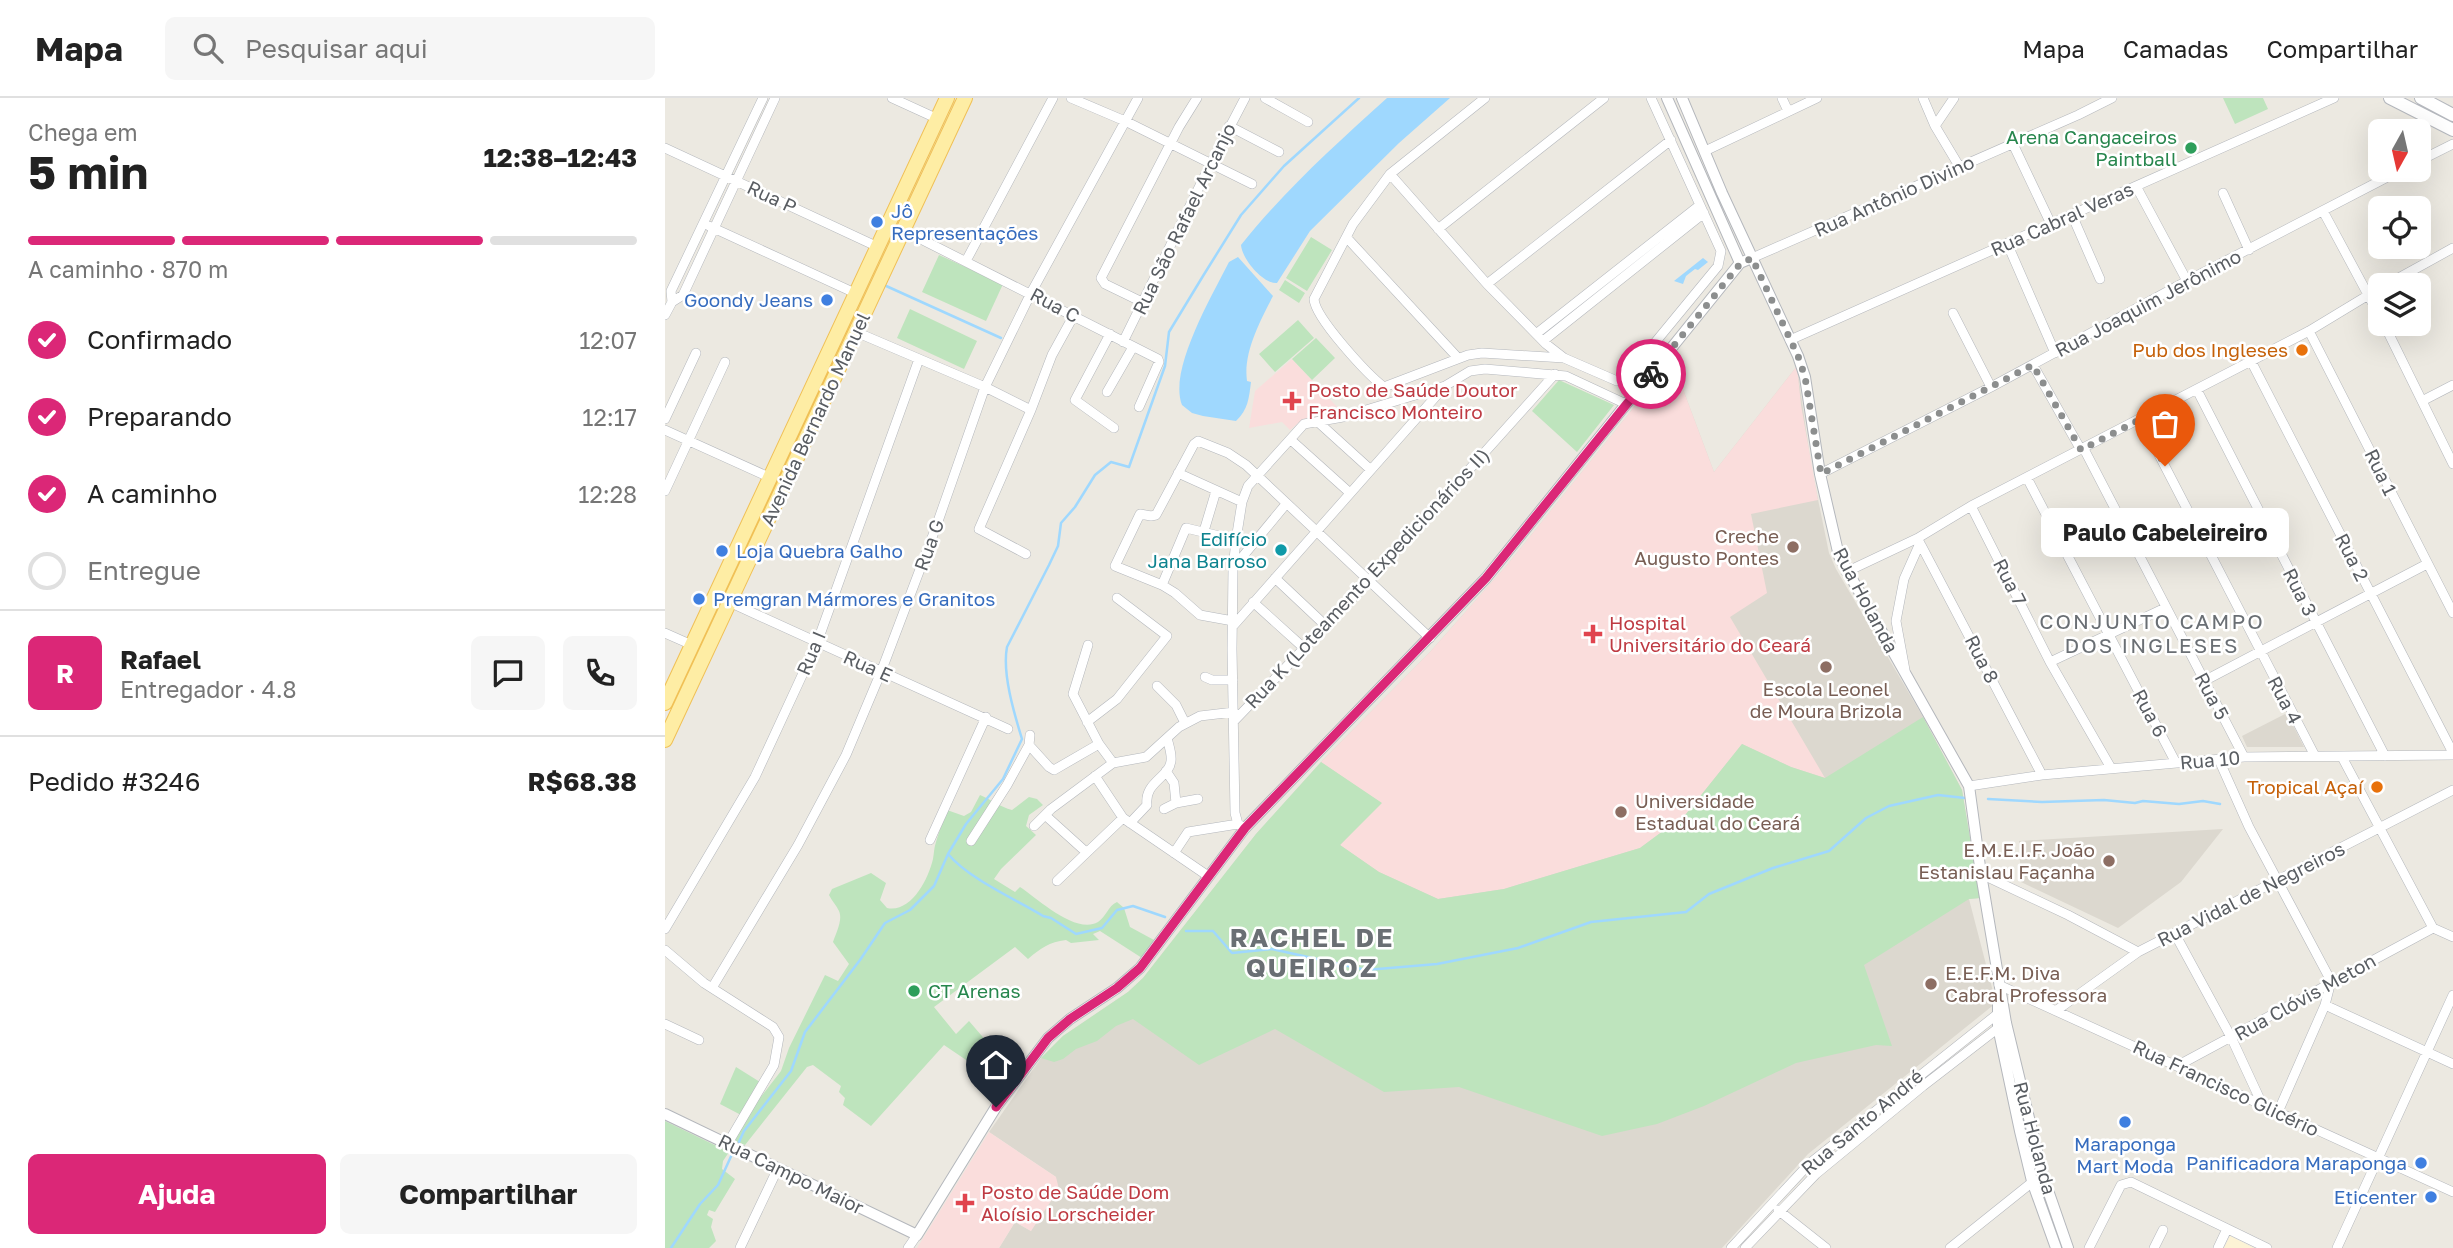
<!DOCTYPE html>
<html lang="pt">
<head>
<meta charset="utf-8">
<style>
	:root { --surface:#fff; --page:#f6f6f6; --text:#222; --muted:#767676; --line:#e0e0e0; --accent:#db2777 }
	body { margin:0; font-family:"Golos Text",sans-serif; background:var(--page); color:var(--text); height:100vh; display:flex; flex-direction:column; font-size:26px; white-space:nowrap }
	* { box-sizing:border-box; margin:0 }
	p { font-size:23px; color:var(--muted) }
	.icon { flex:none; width:38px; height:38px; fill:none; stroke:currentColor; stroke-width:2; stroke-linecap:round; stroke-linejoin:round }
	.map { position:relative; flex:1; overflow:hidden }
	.panel { display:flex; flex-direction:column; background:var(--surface); width:665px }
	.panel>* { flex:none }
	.needle { width:46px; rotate:188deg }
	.fabs { position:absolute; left:1703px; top:21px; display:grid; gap:14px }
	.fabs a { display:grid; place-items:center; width:63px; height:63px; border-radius:10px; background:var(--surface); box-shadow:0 7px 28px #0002; font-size:35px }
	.pin { position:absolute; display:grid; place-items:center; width:60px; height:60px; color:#fff; margin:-72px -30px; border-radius:50% 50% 50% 0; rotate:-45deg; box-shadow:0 0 7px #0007 }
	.pin .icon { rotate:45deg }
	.courier { position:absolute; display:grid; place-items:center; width:70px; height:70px; margin:-35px; border:5px solid #db2777; border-radius:50%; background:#fff; color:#222; box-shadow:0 2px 9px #0007 }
	.bubble { position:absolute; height:49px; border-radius:10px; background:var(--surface); box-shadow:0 7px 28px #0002; font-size:23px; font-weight:700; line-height:49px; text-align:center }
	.head em { font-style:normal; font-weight:700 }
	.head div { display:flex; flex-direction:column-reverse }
	.head { display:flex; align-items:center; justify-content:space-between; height:119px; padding:0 28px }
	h1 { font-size:46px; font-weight:700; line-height:52px }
	.bar { display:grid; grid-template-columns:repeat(4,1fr); gap:10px 7px; align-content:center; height:84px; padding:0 28px }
	.bar i { height:9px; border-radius:5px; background:var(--line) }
	.bar .selected { background:var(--accent) }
	.bar p { grid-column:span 4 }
	.line { display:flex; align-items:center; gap:18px; padding:0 28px; border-top:2px solid var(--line) }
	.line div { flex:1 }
	.round { display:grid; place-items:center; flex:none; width:74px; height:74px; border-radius:10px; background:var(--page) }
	ol { padding:0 28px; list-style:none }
	li { display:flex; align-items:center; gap:21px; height:77px }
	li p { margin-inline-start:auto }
	li .icon { padding:7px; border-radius:50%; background:var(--accent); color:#fff; stroke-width:4 }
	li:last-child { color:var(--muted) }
	li i { width:38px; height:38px; border:4px solid var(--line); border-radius:50% }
	.primary-button { display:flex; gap:14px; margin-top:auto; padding:14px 28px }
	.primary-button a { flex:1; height:80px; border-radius:10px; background:var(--accent); color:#fff; font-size:28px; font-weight:700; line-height:80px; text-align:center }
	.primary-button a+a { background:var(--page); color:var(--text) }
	header { display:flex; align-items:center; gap:42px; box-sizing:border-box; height:98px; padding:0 35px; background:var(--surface); border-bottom:2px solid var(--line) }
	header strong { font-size:33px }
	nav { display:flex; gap:38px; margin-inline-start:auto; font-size:24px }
	.search { width:490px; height:63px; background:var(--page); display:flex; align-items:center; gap:18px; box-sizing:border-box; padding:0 24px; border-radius:10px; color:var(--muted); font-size:26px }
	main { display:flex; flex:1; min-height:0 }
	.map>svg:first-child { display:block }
</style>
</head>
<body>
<header>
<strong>Mapa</strong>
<div class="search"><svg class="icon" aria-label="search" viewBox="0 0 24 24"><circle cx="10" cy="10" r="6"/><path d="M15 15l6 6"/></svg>Pesquisar aqui</div>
<nav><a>Mapa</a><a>Camadas</a><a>Compartilhar</a></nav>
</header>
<main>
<section class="panel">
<div class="head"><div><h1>5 min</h1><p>Chega em</p></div><em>12:38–12:43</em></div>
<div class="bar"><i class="selected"></i><i class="selected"></i><i class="selected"></i><i></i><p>A caminho · 870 m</p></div>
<ol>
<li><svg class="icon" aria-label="check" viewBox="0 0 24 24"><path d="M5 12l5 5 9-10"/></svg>Confirmado<p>12:07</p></li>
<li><svg class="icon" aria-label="check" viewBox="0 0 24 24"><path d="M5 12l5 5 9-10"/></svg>Preparando<p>12:17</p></li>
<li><svg class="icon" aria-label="check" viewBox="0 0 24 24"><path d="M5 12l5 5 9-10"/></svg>A caminho<p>12:28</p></li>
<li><i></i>Entregue</li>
</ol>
<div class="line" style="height:126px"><b class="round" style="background:var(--accent);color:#fff">R</b><div><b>Rafael</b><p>Entregador · 4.8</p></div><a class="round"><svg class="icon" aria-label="chat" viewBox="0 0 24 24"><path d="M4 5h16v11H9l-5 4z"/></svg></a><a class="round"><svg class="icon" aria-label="phone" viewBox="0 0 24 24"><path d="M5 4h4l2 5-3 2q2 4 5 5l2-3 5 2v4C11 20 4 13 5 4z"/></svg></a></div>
<div class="line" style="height:91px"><div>Pedido #3246</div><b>R$68.38</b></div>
<div class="primary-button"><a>Ajuda</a><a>Compartilhar</a></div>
</section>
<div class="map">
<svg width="1788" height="1150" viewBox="0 0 1788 1150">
	<rect width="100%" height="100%" fill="#ece9e1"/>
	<path fill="#fdf3d5" d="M1565,1138L1589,1150H1559Z"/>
	<path fill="#dcd8cf" d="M1007,262L1049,374L1132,268L1146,367L1164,455L1171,471L1258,619L1297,692L1315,800L1304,801L1331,905L1143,1056L1057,1150H334L350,1124L366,1133L391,1079L324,1034L376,960L398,938L463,894L478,880L591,736L656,664L765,554L842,467Z
		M1622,615L1639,649H1582L1577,638Z
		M1558,731L1516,784L1453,830L1356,784L1354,743Z"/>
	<path fill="#fadddc" d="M627,261L676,313L638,321L625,332L617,324L584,330L590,293Z
		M1007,262L1049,374L1132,268L1136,307L1153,402L1086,416L1102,495L1065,519L1160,680L1126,669L1077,646L1021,716L975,750L839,791L773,801L714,774L675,747L716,705L656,664L765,554L842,467Z
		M324,1034L391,1079L394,1091L366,1133L350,1124L334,1150H252Z"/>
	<path fill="#bee4bd" d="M1558,0H1598L1603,11L1570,26Z
		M646,139L667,152L642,193L621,180Z
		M274,157L338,186L321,223L257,194Z
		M620,182L640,195L634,205L614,192Z
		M245,211L312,243L299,271L232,240Z
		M633,222L649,240L610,274L594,256Z
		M651,240L670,260L647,282L627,261Z
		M894,282L949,307L912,354L867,313Z
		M1258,619L1297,692L1315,800L1304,801L1199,867L1227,948L1211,947L1131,965L1039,1008L992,1026L937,1038L794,989L719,994L610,931L534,967L468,921L451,928L432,943L411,951L398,961L389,964L376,960L398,938L463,894L478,880L591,736L656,664L717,705L675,747L714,774L773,801L839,791L975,750L1021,716L1077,646L1126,669L1160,680Z
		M315,697C327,702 335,709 347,712L364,699L372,701L378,707L364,717L361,728L371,737L336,771L329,781L350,794L355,789C373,801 411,837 433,824C441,819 443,808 452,804L459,810L465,829L489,842L477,860L435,833L428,836L434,842L406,845L401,842C384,844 376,850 363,861L350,849L269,909L291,936L304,923L335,959L334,961L349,972L338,987L279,947L206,1028L178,1007L180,1000L174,994L176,988L148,967L142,969L80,1047L70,1043L81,1018L116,973L124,950L160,877L173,883L184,866L168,844C171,835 178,822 174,813C171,807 167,803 164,797L167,791L206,775L221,785L215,802L222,810C246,815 263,782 268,761C269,755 269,750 271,744C274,734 278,723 282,712L299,718L306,714Z
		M71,969L95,984L76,1017L55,1006Z
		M0,1023L64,1054L58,1063L57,1071L70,1081L50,1114L44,1112L42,1117L48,1121L46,1129L51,1143L44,1150H0Z"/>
	<path fill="#9fd8fe" d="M722,0H785L734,45L645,133L612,185C598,186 577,161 576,147C619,93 670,47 722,0Z
		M573,159L608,198C595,223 578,255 582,283L586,284C584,300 583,312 571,323L538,318L527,315L517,307C503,272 548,196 564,164Z
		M1038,160L1043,164L1033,172L1030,171L1021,178L1018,186L1009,183Z"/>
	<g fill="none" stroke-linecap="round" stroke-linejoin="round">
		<path stroke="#9fd8fe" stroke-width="2.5" d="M219,187L336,240
			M1323,701L1377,704L1439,702L1470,705L1478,703L1514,706L1538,703L1555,706
			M283,756C304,781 350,801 378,818L386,820L411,836L437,830L452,812L468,808L500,819
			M521,833H548L567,855L607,851L701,872L772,866L853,850L926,824L1021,814L1044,796L1108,770L1164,753L1201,720L1224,708L1273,697L1300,700
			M74,1044L79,1033L126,973L140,934L195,862L220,825L245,812L269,788L283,756L301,726L338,681L357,641C349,615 337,575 342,549L384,467L393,448L396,425L410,409L430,377L446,364L464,369L500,268L504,234L538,178L576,117L619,68L694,0
			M6,1150L35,1106L53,1087L68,1054"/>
		<g stroke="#b4b7bc" stroke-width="10">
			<path id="minor" d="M227,0L273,21
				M406,0L460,23L587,86
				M600,0L643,24
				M820,0L725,76L688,126L649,201C650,220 703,277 719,289L803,257L817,255L899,260
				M1117,0L1123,13
				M1258,0L1270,28L1294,68
				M564,28L614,54
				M1270,28L1289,0
				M1348,46L1386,126
				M0,50L213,149
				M1040,53L1152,0
				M1754,63L1788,46
				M725,76L822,186L881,246L899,260L952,283L960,281L1053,168L1056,153L986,0
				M1471,88L1522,183
				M1558,95L1584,152
				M1658,113L1715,219
				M1407,117L1435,181
				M44,128L192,196
				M773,131L939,0
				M238,132L493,261L494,264L474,309
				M682,140L793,260
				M1342,145L1390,255
				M1087,160L1413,17L1447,0
				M301,163L388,0
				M822,186L1006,42
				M1721,187L1788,150
				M7,204L18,197L110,0
				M477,204L440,186L436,180L514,29L532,0
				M1288,215L1326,289
				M0,217L7,204L6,193L98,0
				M1719,226L1788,366
				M1644,233L1788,515
				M191,234L320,289L366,312
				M445,236L410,302L449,330
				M871,236L1035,107
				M1125,242L1669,0
				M878,243L1039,115
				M458,244L546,65L580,0
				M1586,263L1788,655
				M1368,267L1416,352
				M1532,292L1720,658
				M442,294L468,249
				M1757,303L1788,287
				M0,321L31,255
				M1476,322L1650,658
				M653,324L706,372
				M0,332L106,380
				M626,342L685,395
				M1419,351L1579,659
				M513,375L577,404
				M1155,376L1326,289L1522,183L1736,72
				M1362,380L1511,665
				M0,393L60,264
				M1306,408L1385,564L1446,670
				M539,433L551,393
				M1256,447L1377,677
				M361,456L314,431L366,312L387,257L409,217
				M569,469L621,406
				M1181,474L1253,440L1306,408L1644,233L1715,190
				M610,480L661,528
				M497,487L521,430L571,442
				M64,504L343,631
				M588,504L640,551
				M568,523L535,517L510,495L497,487L450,468L475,416L486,418L491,417L529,346L533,343L563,355L581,367L765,540
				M568,528L780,288
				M0,535L27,547
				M423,547L408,596L434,646L448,665
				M1385,564L1500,510
				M1240,572L1231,523L1239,481L1255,445
				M540,579L547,582H568
				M1539,583L1762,466
				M492,588L511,607L520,625
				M570,622L705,482L890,276
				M422,624L452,601L502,538L452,500
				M364,647L384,669L389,672L434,646
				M1677,659L1768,830L1788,839
				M1554,662L1584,729L1666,883
				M501,673L509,685L511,705
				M430,678L458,720L543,778
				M1304,688L1377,677L1579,659L1788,657
				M499,711L511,705L533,701
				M380,717L421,754
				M465,725L482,707C479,684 504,680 506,663C507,656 504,648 502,640
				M369,728L386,711L448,665L481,659L514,629L535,618L569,614
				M580,730L573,726L570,715L567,551L568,471L571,442L577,404L583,388L639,326L678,319L780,288L805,273L820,271L901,278L961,306
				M265,742L321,619
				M306,743L342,687L364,647L365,637
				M509,755L523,734L573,726
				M1316,776L1403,817L1473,854
				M392,783L458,720
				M0,831L90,679L152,545L254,261
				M1510,836L1566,939L1598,1008
				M0,852L39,885L108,929L114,939L109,967L63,1045
				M1334,887L1788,1094
				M47,890L133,747L181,657L216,574L271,429L320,289L366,195L473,0
				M1660,907L1788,966
				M1392,912L1473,854L1788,692
				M0,926L34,942
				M1512,968L1768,830
				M1613,1014L1660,907L1666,883
				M1113,1112L1161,1150
				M75,1150L113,1070
				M243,1150L252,1137
				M1066,1150L1144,1066L1335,914
				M1080,1150L1151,1076L1258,988L1337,927
				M1285,1150L1370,1082
				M1424,1150L1456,1087L1466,1084L1602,1150
				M1489,1150L1498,1132
				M1553,1150L1562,1131
				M1672,1150L1788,897"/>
		</g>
		<g stroke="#b4b7bc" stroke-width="12">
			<path id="tertiary" d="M1002,0L1075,165
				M1017,0L1057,95L1133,258L1140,279L1155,376L1174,458L1304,688L1316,776L1341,925L1378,1078L1403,1150
				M1333,905V929L1355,1033L1367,1083L1391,1150
				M0,1016L252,1137L331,1009L383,940L405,921L452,890L475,870L580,730L821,480L1075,165L1087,160"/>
		</g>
		<g stroke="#b5b8be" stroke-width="14">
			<path id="secondary" d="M1725,0L1788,32
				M1756,0L1788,17"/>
		</g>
		<g stroke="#f0c056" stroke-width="16">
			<path id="primary" d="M0,605L282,0
				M0,642L300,0"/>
		</g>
		<use href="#minor" stroke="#fff" stroke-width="9"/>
		<use href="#tertiary" stroke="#fff" stroke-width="10"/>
		<use href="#secondary" stroke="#fff" stroke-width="12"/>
		<use href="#primary" stroke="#feeda4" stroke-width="14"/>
	</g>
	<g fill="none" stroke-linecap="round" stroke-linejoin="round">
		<path stroke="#8c8e8e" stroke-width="7" stroke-dasharray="0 12.6" d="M986,276L1075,166L1087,160L1133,258L1140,279L1156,376L1368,267L1416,352L1476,321L1500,368"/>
		<path stroke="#db2777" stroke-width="9" d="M331,1009L383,940L405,921L452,890L475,870L580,730L821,480L986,276"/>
	</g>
	<g fill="#2e9e5b" stroke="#fff" stroke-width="2.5">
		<circle cx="1526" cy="50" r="7"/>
		<circle cx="249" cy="893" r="7"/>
	</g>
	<g fill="#3f7fe0" stroke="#fff" stroke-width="2.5">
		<circle cx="212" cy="124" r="7"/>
		<circle cx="162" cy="202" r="7"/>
		<circle cx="57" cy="453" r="7"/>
		<circle cx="34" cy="501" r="7"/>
		<circle cx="1460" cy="1024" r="7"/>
		<circle cx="1756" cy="1065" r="7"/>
		<circle cx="1766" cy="1099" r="7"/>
	</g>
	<g fill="#e8710a" stroke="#fff" stroke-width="2.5">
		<circle cx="1637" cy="252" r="7"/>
		<circle cx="1712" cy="689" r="7"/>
	</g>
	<g fill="#e0444e" stroke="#fff" stroke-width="2.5">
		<path d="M623.5 292.5h7v7h7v7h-7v7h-7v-7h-7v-7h7z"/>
		<path d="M924.5 525.5h7v7h7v7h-7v7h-7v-7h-7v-7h7z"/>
		<path d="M296.5 1094.5h7v7h7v7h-7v7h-7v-7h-7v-7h7z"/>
	</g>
	<g fill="#8d6e63" stroke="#fff" stroke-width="2.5">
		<circle cx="1128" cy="449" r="7"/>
		<circle cx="1161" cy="569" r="7"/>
		<circle cx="956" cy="714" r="7"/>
		<circle cx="1444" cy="763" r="7"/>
		<circle cx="1266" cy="886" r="7"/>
	</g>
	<circle fill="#0f9aa8" stroke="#fff" stroke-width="2.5" cx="616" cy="452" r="7"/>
	<g text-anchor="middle" stroke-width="5" stroke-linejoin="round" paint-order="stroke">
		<g font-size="19" fill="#27864d" stroke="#fff" text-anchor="end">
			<text x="1512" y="46">Arena Cangaceiros<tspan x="1512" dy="22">Paintball</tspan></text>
			<text x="263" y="900" text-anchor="start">CT Arenas</text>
		</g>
		<g font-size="19" fill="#595d62" stroke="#fff">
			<text transform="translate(1229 98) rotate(-24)" y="7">Rua Antônio Divino</text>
			<text transform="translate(107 99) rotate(25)" y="7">Rua P</text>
			<text transform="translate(519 121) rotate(-64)" y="7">Rua São Rafael Arcanjo</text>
			<text transform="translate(1397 121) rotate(-24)" y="7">Rua Cabral Veras</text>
			<text transform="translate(1483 205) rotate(-28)" y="7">Rua Joaquim Jerônimo</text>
			<text transform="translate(390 207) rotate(28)" y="7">Rua C</text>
			<text transform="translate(150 321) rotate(-65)" y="7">Avenida Bernardo Manuel</text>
			<text transform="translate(1716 374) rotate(64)" y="7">Rua 1</text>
			<text transform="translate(264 447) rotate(-70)" y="7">Rua G</text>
			<text transform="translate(1687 459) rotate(63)" y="7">Rua 2</text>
			<text transform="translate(702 480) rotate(-47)" y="7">Rua K (Loteamento Expedicionários II)</text>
			<text transform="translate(1345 484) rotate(63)" y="7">Rua 7</text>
			<text transform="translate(1635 494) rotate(63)" y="7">Rua 3</text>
			<text transform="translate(1201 502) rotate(62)" y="7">Rua Holanda</text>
			<text transform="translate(146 555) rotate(-67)" y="7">Rua I</text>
			<text transform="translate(1317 561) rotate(63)" y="7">Rua 8</text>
			<text transform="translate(203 568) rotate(24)" y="7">Rua E</text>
			<text transform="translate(1547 598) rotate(62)" y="7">Rua 5</text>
			<text transform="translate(1620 602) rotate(62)" y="7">Rua 4</text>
			<text transform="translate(1485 615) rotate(62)" y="7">Rua 6</text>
			<text transform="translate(1545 662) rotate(-5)" y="7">Rua 10</text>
			<text transform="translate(1586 796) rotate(-27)" y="7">Rua Vidal de Negreiros</text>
			<text transform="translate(1640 899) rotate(-29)" y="7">Rua Clóvis Meton</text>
			<text transform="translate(1561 990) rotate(25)" y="7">Rua Francisco Glicério</text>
			<text transform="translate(1197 1024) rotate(-40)" y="7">Rua Santo André</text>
			<text transform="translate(1370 1040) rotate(75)" y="7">Rua Holanda</text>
			<text transform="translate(126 1076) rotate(26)" y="7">Rua Campo Maior</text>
		</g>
		<g font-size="19" fill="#366cbe" stroke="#fff" text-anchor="start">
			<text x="226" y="120">Jô<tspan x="226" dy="22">Representações</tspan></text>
			<text x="148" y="209" text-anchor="end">Goondy Jeans</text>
			<text x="71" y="460">Loja Quebra Galho</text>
			<text x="48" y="508">Premgran Mármores e Granitos</text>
			<text x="1460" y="1053" text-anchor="middle">Maraponga<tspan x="1460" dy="22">Mart Moda</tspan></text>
			<text x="1742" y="1072" text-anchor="end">Panificadora Maraponga</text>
			<text x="1752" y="1106" text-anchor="end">Eticenter</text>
		</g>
		<g font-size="19" fill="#c56008" stroke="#fff" text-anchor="end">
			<text x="1623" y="259">Pub dos Ingleses</text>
			<text x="1698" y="696">Tropical Açaí</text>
		</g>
		<g font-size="19" fill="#be3a42" stroke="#fff" text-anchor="start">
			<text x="643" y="299">Posto de Saúde Doutor<tspan x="643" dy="22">Francisco Monteiro</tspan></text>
			<text x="944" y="532">Hospital<tspan x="944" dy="22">Universitário do Ceará</tspan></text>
			<text x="316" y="1101">Posto de Saúde Dom<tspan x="316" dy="22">Aloísio Lorscheider</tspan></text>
		</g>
		<g font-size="19" fill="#785e54" stroke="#fff" text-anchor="end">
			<text x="1114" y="445">Creche<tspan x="1114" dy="22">Augusto Pontes</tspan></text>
			<text x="1161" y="598" text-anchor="middle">Escola Leonel<tspan x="1161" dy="22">de Moura Brizola</tspan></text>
			<text x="970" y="710" text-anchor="start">Universidade<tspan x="970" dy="22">Estadual do Ceará</tspan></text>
			<text x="1430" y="759">E.M.E.I.F. João<tspan x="1430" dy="22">Estanislau Façanha</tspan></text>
			<text x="1280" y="882" text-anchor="start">E.E.F.M. Diva<tspan x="1280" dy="22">Cabral Professora</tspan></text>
		</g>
		<g font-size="19" fill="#0d838f" stroke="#fff" text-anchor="end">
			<text x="602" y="448">Edifício<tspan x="602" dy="22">Jana Barroso</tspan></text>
		</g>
		<g font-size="21" letter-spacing="2" fill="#6a6f74" stroke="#fff">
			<text x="1487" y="531">CONJUNTO CAMPO<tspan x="1487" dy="24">DOS INGLESES</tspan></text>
		</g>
		<g font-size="26" font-weight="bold" letter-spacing="2" fill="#6a6f74" stroke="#fff">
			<text x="647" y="849">RACHEL DE<tspan x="647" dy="30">QUEIROZ</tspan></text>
		</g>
	</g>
</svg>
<div class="fabs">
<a><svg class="needle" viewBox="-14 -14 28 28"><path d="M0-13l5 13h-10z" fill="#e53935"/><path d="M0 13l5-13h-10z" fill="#767676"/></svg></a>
<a><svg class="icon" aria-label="locate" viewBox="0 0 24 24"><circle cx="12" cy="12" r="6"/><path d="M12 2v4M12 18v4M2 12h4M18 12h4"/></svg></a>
<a><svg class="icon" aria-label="layers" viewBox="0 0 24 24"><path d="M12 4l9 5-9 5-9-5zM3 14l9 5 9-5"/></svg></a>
</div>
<div class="pin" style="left:1500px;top:368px;background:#ea580c"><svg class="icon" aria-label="bag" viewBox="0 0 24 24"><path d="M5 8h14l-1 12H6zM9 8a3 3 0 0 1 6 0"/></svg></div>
<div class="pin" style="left:331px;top:1009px;background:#1f2937"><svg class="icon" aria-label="home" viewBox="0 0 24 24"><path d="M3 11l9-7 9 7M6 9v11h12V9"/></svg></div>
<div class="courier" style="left:986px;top:276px"><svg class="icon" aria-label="bike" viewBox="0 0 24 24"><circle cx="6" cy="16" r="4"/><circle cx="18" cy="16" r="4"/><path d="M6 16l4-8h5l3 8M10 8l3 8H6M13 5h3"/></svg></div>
<div class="bubble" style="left:1376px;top:410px;width:248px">Paulo Cabeleireiro</div>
</div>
</main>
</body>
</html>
